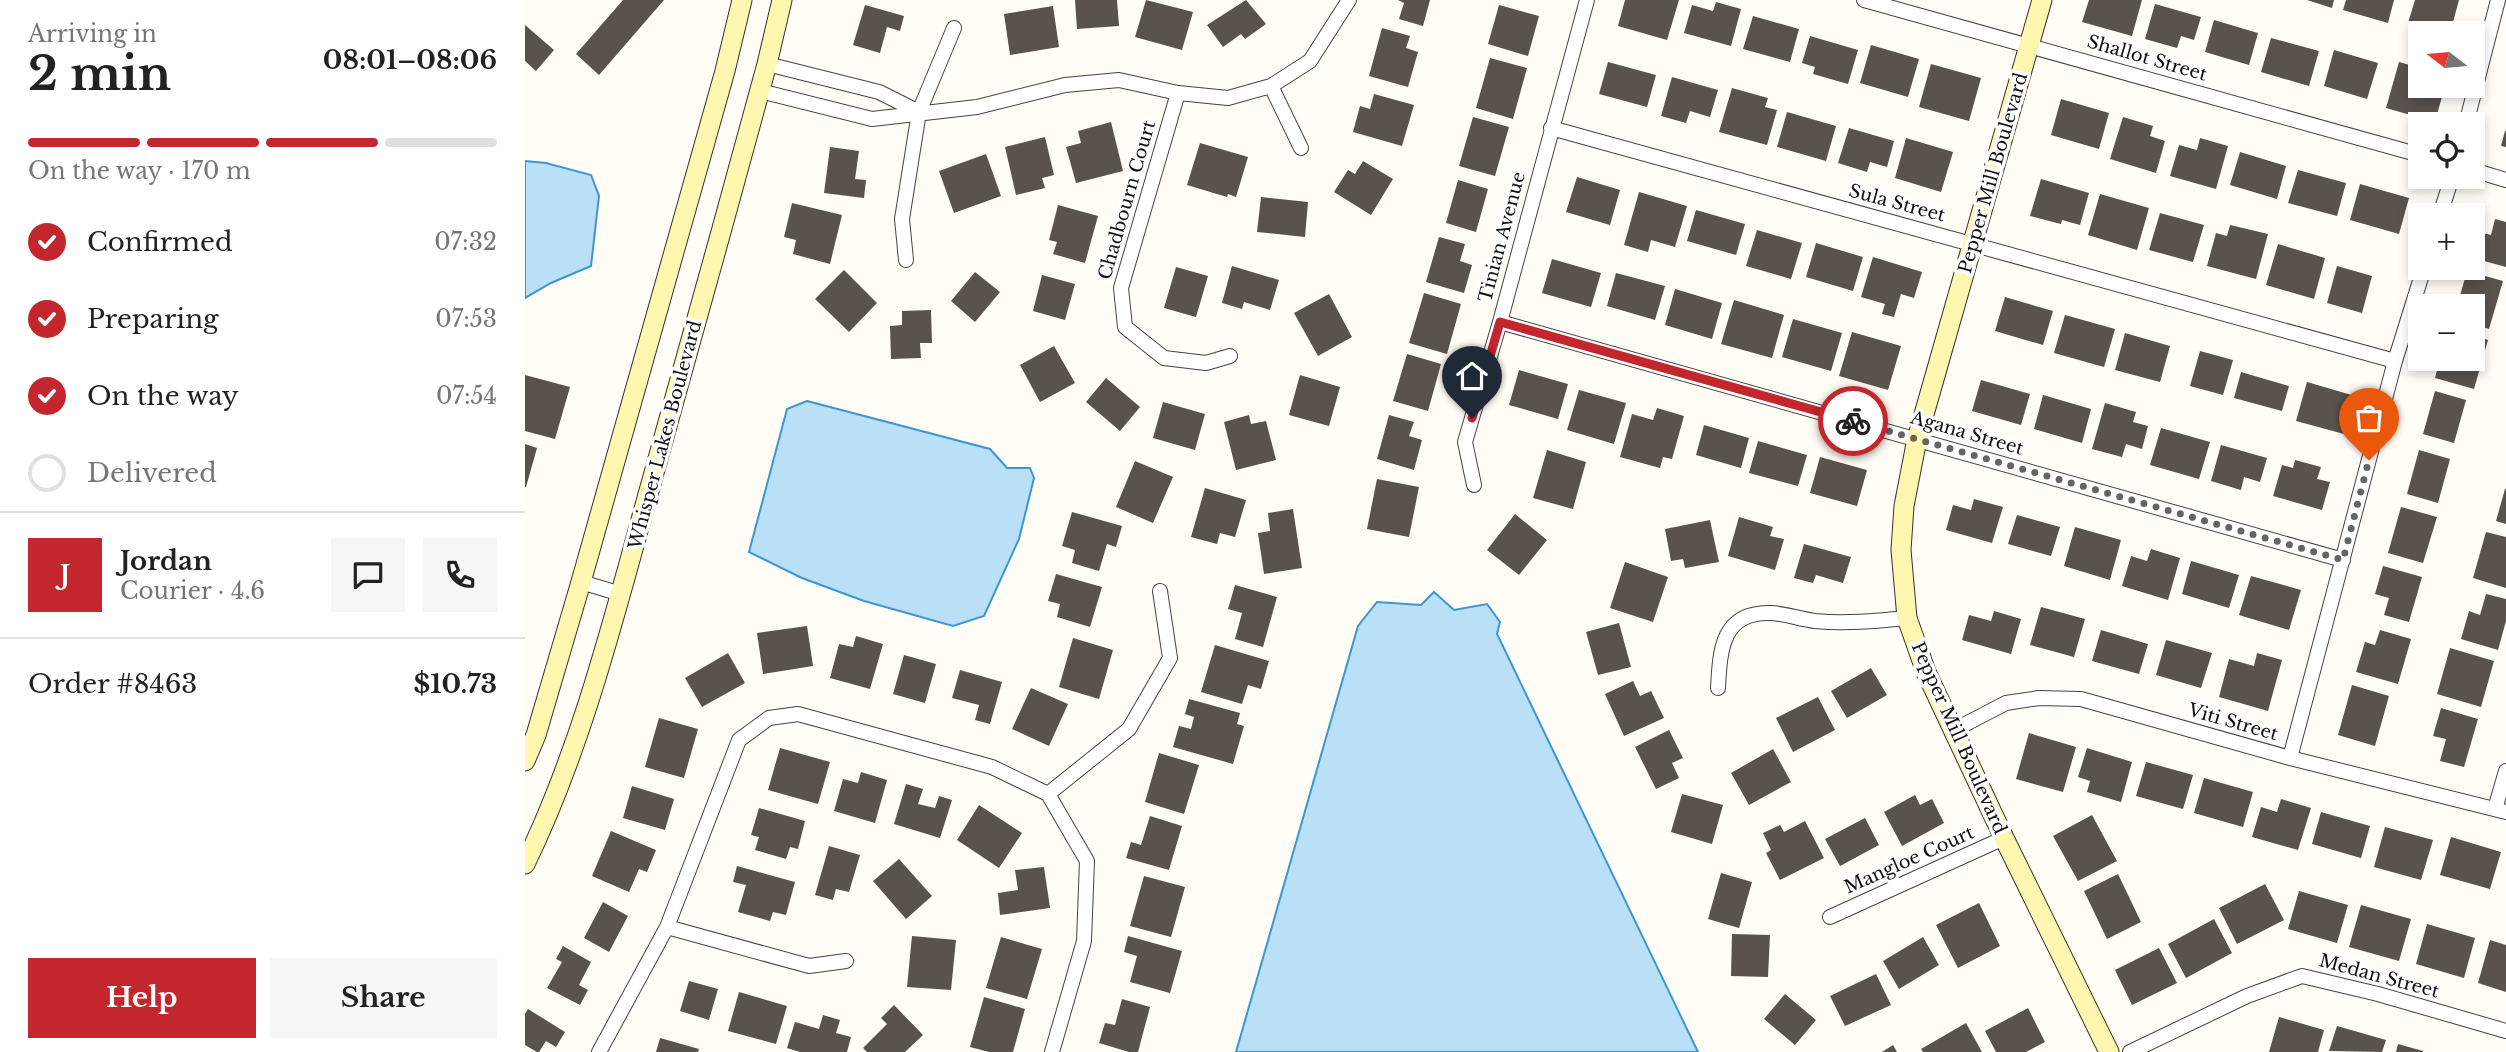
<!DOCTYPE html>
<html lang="en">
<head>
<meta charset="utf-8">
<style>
	:root { --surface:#fff; --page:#f6f6f6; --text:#222; --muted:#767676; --line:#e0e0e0; --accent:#c4262e }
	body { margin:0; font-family:"Libre Baskerville",serif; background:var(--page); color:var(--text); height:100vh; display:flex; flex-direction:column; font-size:26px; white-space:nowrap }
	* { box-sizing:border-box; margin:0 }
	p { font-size:23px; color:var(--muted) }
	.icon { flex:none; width:38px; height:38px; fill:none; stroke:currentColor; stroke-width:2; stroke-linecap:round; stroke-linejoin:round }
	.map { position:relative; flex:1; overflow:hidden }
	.drawer { display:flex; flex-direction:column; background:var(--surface); width:525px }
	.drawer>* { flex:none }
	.needle { width:46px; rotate:286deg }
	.buttons { position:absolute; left:1883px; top:21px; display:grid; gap:14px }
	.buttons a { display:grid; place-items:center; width:77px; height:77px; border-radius:0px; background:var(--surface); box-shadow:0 4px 10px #0003; font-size:35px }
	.pin { position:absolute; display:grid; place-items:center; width:60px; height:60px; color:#fff; margin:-72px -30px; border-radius:50% 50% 50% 0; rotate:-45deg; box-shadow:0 0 7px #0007 }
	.pin .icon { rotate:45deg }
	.courier { position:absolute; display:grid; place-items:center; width:70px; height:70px; margin:-35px; border:5px solid #c4262e; border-radius:50%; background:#fff; color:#222; box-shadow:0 2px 9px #0007 }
	.summary em { font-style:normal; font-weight:700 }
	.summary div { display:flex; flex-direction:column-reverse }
	.summary { display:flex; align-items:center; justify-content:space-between; height:119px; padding:0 28px }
	h1 { font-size:46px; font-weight:700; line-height:52px }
	.bar { display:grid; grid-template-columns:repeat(4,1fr); gap:10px 7px; align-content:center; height:84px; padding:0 28px }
	.bar i { height:9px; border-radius:5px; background:var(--line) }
	.bar .active { background:var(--accent) }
	.bar p { grid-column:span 4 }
	.line { display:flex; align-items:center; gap:18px; padding:0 28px; border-top:2px solid var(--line) }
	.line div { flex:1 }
	.round { display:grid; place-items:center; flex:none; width:74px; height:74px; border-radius:0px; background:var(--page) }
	ol { padding:0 28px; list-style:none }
	li { display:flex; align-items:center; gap:21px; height:77px }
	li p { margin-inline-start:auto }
	li .icon { padding:7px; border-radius:50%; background:var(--accent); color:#fff; stroke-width:4 }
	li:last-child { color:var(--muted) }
	li i { width:38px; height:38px; border:4px solid var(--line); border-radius:50% }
	.cta { display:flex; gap:14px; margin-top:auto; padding:14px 28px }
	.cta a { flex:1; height:80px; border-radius:0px; background:var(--accent); color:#fff; font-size:28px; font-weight:700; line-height:80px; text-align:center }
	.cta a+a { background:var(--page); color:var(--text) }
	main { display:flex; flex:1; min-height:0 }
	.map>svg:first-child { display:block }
</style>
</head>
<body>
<main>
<section class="drawer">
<div class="summary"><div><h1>2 min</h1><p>Arriving in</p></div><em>08:01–08:06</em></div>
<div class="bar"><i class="active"></i><i class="active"></i><i class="active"></i><i></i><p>On the way · 170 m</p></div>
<ol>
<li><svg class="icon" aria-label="check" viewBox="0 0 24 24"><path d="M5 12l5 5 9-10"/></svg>Confirmed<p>07:32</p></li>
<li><svg class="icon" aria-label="check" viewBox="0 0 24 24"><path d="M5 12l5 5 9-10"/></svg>Preparing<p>07:53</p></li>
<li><svg class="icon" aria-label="check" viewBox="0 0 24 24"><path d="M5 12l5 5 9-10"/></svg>On the way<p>07:54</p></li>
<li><i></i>Delivered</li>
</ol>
<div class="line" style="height:126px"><b class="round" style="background:var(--accent);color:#fff">J</b><div><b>Jordan</b><p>Courier · 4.6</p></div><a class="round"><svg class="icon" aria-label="chat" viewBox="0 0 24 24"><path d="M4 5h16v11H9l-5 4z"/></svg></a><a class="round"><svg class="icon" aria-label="phone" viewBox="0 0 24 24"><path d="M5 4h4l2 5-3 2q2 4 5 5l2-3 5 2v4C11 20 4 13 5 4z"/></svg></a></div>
<div class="line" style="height:91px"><div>Order #8463</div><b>$10.73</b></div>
<div class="cta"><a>Help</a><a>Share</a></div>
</section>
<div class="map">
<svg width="1981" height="1052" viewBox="0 0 1981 1052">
	<rect width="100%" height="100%" fill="#fffdf5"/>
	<path fill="#b9e0f7" stroke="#3f96cf" stroke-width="2" d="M0,161L21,163L66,175L74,196L66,266L26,283L0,298Z
		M282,401L465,449L482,468H505L509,478L494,539L459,616L428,626L339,601L277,578L224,552L262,409Z
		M909,592L929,610L962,604L975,622L972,634L1173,1052H711L833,626L852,602L896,605Z"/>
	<path fill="#5a524d" d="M98,0H139L74,75L51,54Z
		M550,0H592L594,26L552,29Z
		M621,0L668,12L657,50L610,37Z
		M721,0L741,24L720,39L716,34L698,47L682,25Z
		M873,0H905L898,26L874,19L879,3Z
		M1100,0H1154L1142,40L1093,26Z
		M1564,0H1617L1607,36L1557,22Z
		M1782,0H1809L1807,8Z
		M1821,0H1869L1863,23L1818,10Z
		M1890,0H1934L1925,33H1916L1883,23Z
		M1191,2L1216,9L1206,46L1159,33L1167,5L1188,11Z
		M1630,4L1676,17L1669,40L1656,36L1652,48L1620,39Z
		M340,5L379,16L375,31L362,27L355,53L328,45Z
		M974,5L1014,16L1003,56L963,44Z
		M528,6L534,47L485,55L479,14Z
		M1228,16L1274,29L1265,62L1218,49Z
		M1689,20L1733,33L1724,65L1680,52Z
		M0,25L29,50L11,71L0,61Z
		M857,28L885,36L881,48L893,52L883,87L844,76Z
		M1285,36L1333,50L1323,84L1288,74L1290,67L1277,63Z
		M1746,38L1794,51L1784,86L1736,72Z
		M1346,45L1394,59L1383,97L1335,83Z
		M1809,50L1853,63L1842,99L1799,86Z
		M965,58L1002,68L988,119L951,108Z
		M1083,62L1131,75L1122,107L1074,94Z
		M1874,62L1895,68L1894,86L1918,93L1910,122L1861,108Z
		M1406,64L1456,78L1444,121L1394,107Z
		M1147,77L1193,90L1185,117L1165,111L1161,123L1136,116Z
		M1207,88L1243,98L1240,107L1252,110L1242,145L1194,132Z
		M849,94L889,105L877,146L828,132L835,106L845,109Z
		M1536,99L1584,113L1574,149L1526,135Z
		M1262,112L1311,126L1301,161L1252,147Z
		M948,117L984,127L970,176L934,166Z
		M1598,117L1628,126L1625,136L1640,141L1631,173L1585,159Z
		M586,122L598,171L551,183L541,147L556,143L553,131Z
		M1324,128L1369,141L1362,167L1345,162L1342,172L1313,163Z
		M1980,131H1981V147L1976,146Z
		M520,137L529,175L517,178L520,188L491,195L480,147Z
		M1381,138L1428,152L1416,192L1370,178Z
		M1675,138L1703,146L1691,189L1645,176L1654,145L1672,150Z
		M675,143L723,157L711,197L703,194L702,197L662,185Z
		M305,147L334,151L330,179L341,180L339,198L299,193Z
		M1715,152L1761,166L1752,199L1705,185Z
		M461,154L476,196L429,213L414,171Z
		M838,161L868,179L846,215L809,192L823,170L830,174Z
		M1773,170L1821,183L1812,216L1763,203Z
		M1052,177L1095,190L1085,225L1041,212Z
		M1516,179L1564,193L1555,225L1537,220L1536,224L1505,216Z
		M933,180L963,189L951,232L921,223Z
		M1835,184L1884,198L1874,234L1825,220Z
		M1114,192L1162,206L1150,247L1126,240L1123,252L1099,245Z
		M1575,194L1624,208L1612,250L1563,235Z
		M736,197L783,202L780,237L732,232Z
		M267,203L317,215L305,264L268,254L271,240L259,237Z
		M533,205L573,216L560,263L528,254L532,242L524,240Z
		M1171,210L1220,224L1211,255L1162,241Z
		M1635,213L1679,225L1668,262L1624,250Z
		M1970,219L1981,222V267L1948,258L1954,232L1966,235Z
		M1705,225L1743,234L1731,279L1682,266L1691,233L1702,236Z
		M1232,230L1277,243L1266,279L1221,266Z
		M914,237L940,244L935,261L947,265L939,293L901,282Z
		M1291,243L1338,257L1328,291L1281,277Z
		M1753,244L1800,258L1789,299L1741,285Z
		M1348,257L1397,272L1389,298L1376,294L1369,317L1357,314L1360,304L1336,297Z
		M1027,259L1076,273L1066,307L1017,293Z
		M707,266L754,280L745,310L719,302L717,309L697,303Z
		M1812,266L1847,276L1837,313L1802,303Z
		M651,267L683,276L671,317L639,308Z
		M319,270L352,303L324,332L290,299Z
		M1942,271L1978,281L1964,329L1948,324V306H1932Z
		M450,272L475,292L450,322L426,301Z
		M1091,273L1140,286L1130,320L1082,306Z
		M517,275L550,284L540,320L508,311Z
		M1150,289L1197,303L1187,339L1140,325Z
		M899,293L936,304L922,354L884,343Z
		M804,294L827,337L793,356L769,313Z
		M1480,297L1528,311L1518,345L1470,331Z
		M1209,300L1259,315L1247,358L1196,344Z
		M406,310L407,343H395L396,358L366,359L365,326L377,325V311Z
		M1540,315L1590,329L1579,367L1529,353Z
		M1268,319L1317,333L1306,371L1257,357Z
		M1327,332L1376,346L1363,390L1314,376Z
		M1600,333L1645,346L1635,382L1590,370Z
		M1948,335L1963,340L1949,389L1910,378L1915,359H1948Z
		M529,346L550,383L515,402L495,365Z
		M1675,351L1708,360L1698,395L1665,386Z
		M882,354L916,364L903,411L868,401Z
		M994,370L1043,384L1033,419L984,405Z
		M1716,372L1764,386L1757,411L1709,398Z
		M0,375L45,387L30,439L0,431Z
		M775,375L815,387L804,426L764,415Z
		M581,378L615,407L595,431L561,402Z
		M1456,380L1505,394L1496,425L1447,411Z
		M1782,382L1830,396L1819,434L1771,421Z
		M1054,390L1101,403L1089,444L1042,430Z
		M1910,391L1941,400L1929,443L1898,434Z
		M1518,395L1566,409L1557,443L1509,429Z
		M638,402L680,414L670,450L628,438Z
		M1580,403L1611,412L1608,422L1623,426L1617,449L1601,444L1597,457L1567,449Z
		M1132,408L1159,416L1147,459L1138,457L1135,468L1095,457L1107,414L1128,420Z
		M724,415L726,424L741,421L751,460L711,470L699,422Z
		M864,415L889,422L884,436L897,440L889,470L852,459Z
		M1179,425L1224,438L1216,468L1171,455Z
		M1636,428L1685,442L1674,479L1625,465Z
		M1233,441L1282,455L1273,486L1224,473Z
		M0,444L12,448L1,487H0Z
		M1696,445L1742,458L1735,482L1719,477L1716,490L1686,481Z
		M1022,450L1061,462L1048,509L1008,498Z
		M1894,450L1925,459L1913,503L1882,494Z
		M1295,457L1342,470L1332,506L1285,493Z
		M1770,460L1796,467L1792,479L1805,482L1797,510L1748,496L1757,465L1768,468Z
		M610,461L648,477L628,523L591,507Z
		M852,479L894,487L884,537L842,529Z
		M680,488L721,500L710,537L695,533L692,544L666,537Z
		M1980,489H1981V524L1971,521Z
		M1449,499L1478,507L1467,543L1421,530L1428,505L1446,510Z
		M1876,507L1912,517L1898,563L1863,553Z
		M768,509L777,568L739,574L733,533L745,531L743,513Z
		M547,512L597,526L591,547L582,544L574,571L547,563L550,550L537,546Z
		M990,514L1022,540L994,575L962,550Z
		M1492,515L1535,527L1526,556L1483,544Z
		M1214,517L1248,527L1245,536L1259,539L1250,570L1203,556Z
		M1185,520L1194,562L1160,568L1158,559L1146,561L1140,529Z
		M1550,527L1596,540L1585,580L1539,566Z
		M1961,532L1981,537V588L1948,578Z
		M1279,544L1326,557L1318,583L1291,575L1288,583L1269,578Z
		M1626,549L1655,558L1643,600L1597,586L1606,556L1622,561Z
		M1666,561L1714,575L1704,608L1657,594Z
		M1100,562L1143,577L1128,622L1085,608Z
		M1858,566L1897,577L1884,622L1859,615L1864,598L1850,594Z
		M531,574L577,587L565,627L532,617L535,604L523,601Z
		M1726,576L1776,590L1764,630L1714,615Z
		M710,585L752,597L738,647L710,639L717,613L703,609Z
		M1961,594L1981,599V621L1973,650L1936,639L1944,611L1955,615Z
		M1516,607L1560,619L1549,657L1505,645Z
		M1469,611L1496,619L1486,654L1437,640L1444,615L1466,621Z
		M1094,623L1106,667L1073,675L1061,632Z
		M282,626L288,666L238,674L232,633Z
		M1576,630L1623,644L1614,674L1567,661Z
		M1855,630L1886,639L1873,684L1831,672L1840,642L1850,645Z
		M331,636L358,644L345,689L305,678L314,644L328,647Z
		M548,638L588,650L574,699L534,687Z
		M1641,640L1687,653L1676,688L1631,675Z
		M690,645L744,661L736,689L723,685L717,704L676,692Z
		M1925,648L1969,661L1956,707L1912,694Z
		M203,653L220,683L177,707L160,678Z
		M1732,653L1757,660L1743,711L1694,697L1704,659L1729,666Z
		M379,655L411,664L400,703L368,694Z
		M1346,668L1362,695L1322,718L1306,691Z
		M435,670L477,682L465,724L450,720L454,705L427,698Z
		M1108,681L1115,696L1126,691L1139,718L1099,736L1080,694Z
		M1827,685L1864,696L1850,746L1813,735Z
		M506,688L543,704L524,746L487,729Z
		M1293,697L1310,730L1268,752L1251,718Z
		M664,699L715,713L712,724L719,726L708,764L648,747L654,726L666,729L669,717L660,714Z
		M1916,708L1953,719L1939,767L1915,761L1921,739L1908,736Z
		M134,718L173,729L159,778L120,767Z
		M1144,730L1158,758L1147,763L1154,778L1131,789L1110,747Z
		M1504,733L1551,747L1538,792L1491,779Z
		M255,748L305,762L293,804L243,790Z
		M1562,748L1607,762L1596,802L1562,792L1565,781L1553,777Z
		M1248,749L1266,782L1224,805L1206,773Z
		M634,753L674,765L659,814L620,802Z
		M1621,762L1668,775L1658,809L1611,796Z
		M336,772L362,780L350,823L309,811L318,779L333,783Z
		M1679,778L1728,792L1718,827L1669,813Z
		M381,784L398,789L393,804L410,808L414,796L427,800L415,838L369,824Z
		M107,786L149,799L140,830L98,818Z
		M1157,794L1198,805L1187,844L1146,832Z
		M1390,795L1395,805L1407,799L1419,823L1377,846L1359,812Z
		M1756,799L1786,808L1773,850L1727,837L1736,807L1752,812Z
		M454,805L497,833L474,868L432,840Z
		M234,808L280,821L273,849L265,847L261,859L230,850L234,837L226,835Z
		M1796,812L1845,826L1836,858L1787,844Z
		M1567,815L1592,861L1553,881L1528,836Z
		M625,816L657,826L644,870L601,858L606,842L616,845Z
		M1340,818L1354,845L1315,866L1300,839Z
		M1280,821L1299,858L1255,880L1241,853L1246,850L1238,833L1255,825L1259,832Z
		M1860,827L1908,840L1896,880L1849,867Z
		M86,831L131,850L122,872L114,869L104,892L67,876Z
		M1926,837L1976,852L1965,889L1915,875Z
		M304,846L335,855L324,892L311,889L308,900L290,895Z
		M374,859L407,896L381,919L348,881Z
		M212,866L270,882L261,915L248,912L245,921L213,912L221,885L208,882Z
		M519,867L525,908L475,915L473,893L493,890L490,870Z
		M1196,873L1227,882L1214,928L1183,919Z
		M1593,874L1616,922L1582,939L1559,891Z
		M619,876L660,887L646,937L605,926Z
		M1740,884L1759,920L1712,944L1694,908Z
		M1774,891L1823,905L1812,943L1763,929Z
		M78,902L103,916L84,952L59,938Z
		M1454,903L1475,946L1433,968L1411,925Z
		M1836,905L1886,919L1874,961L1824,947Z
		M1689,919L1707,953L1661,978L1643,944Z
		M1902,924L1950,938L1939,978L1891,964Z
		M1207,934L1245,935L1243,977L1206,976Z
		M387,936L431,940L426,990L382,987Z
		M603,936L657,951L645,993L605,982L612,956L599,952Z
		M476,937L517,949L502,999L461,988Z
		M1398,937L1414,965L1374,989L1358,961Z
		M1965,940L1981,945V992L1953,983Z
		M38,946L66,962L54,985L63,990L55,1005L22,988L37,962L31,959Z
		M1634,948L1652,983L1607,1005L1590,970Z
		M1351,974L1366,1005L1320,1026L1305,996Z
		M164,981L193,989L184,1020L155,1011Z
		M214,992L262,1006L251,1044L203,1031Z
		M1260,994L1291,1020L1270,1045L1239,1019Z
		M459,997L500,1009L488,1052H464L445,1047Z
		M597,999L625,1007L613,1052H604L574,1043L580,1023L590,1025Z
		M369,1005L398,1035L380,1052H342L338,1048L362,1024L356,1018Z
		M1503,1008L1520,1042L1501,1052H1471L1460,1031Z
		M3,1009L40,1032L31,1047L21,1041L14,1052H12L0,1045V1014Z
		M298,1015L315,1020L311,1033L326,1037L322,1052H275L262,1048L270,1022L294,1029Z
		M1754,1017L1799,1030L1793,1052H1744Z
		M1441,1023L1457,1052H1398L1396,1049Z
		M1812,1026L1861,1040L1857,1052L1804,1051Z
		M135,1038L174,1049L173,1052H131Z
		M1873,1044L1898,1051V1052H1871Z
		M1368,1045L1372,1052H1357Z"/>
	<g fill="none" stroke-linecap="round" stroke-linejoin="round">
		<g stroke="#444" stroke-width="16">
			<path id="street" d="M1339,0L1895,155
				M242,64L354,92L394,112
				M746,86L776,148
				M235,91L347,119L452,107L540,85L594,80L653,93L703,98L746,86L785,61L824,0
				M653,93L596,288L600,327L639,358L681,363L705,356
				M1941,124L1973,0
				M1026,128L1870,361
				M1948,170L1981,180
				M1915,215L1927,177
				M381,260L377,219L394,112L429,28
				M975,322L1818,560
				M949,485L940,442L975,322L1062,0
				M56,582L96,594
				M1193,688C1195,649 1197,611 1247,613C1261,614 1275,619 1290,621C1320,624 1351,621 1382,618
				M1429,730L1481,703L1514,698L1556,699L1765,758L1981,812
				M1765,758L1870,361L1899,268
				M523,794L604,729L645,658L635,591
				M1970,809L1981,771
				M1305,917L1479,838
				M142,927L284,966L321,961
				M74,1052L142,927L214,740L244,718L273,714L467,767L523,794L562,861L559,941L527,1052
				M1605,1052L1722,996L1777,976L1853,994L1981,1031"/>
		</g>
		<g stroke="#333" stroke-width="21">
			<path id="secondary" d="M1517,0L1392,439L1379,506L1376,550L1382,618L1401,672L1479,838L1584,1052
				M0,761L11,735L56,582L200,71L217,0
				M0,864C56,749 88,621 122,498C162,353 203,209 242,64L257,0"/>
		</g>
		<use href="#street" stroke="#fff" stroke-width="14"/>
		<use href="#secondary" stroke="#fff6b0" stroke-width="19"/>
	</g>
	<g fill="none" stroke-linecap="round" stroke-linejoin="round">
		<path stroke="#646461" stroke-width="7" stroke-dasharray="0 12.6" d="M1328,421L1818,560L1844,460"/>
		<path stroke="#c4262e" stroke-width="9" d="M947,418L975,322L1328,421"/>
	</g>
	<g text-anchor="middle" stroke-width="7" stroke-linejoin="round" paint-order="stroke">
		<g font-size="18" fill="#111" stroke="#fff">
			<text transform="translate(1622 58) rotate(16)" y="6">Shallot Street</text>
			<text transform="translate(1468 173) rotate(-74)" y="6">Pepper Mill Boulevard</text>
			<text transform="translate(602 200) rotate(-74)" y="6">Chadbourn Court</text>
			<text transform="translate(1372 203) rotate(15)" y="6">Sula Street</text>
			<text transform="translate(977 237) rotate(-75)" y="6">Tinian Avenue</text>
			<text transform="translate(1442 433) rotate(16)" y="6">Agana Street</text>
			<text transform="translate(140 435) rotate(-75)" y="6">Whisper Lakes Boulevard</text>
			<text transform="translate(1708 722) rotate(16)" y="6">Viti Street</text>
			<text transform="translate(1434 738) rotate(66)" y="6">Pepper Mill Boulevard</text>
			<text transform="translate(1384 860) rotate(-24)" y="6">Mangloe Court</text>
			<text transform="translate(1854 976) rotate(15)" y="6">Medan Street</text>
		</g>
	</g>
</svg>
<div class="buttons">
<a><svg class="needle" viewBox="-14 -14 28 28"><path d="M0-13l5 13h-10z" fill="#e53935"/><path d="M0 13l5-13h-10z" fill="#767676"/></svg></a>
<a><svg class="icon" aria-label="locate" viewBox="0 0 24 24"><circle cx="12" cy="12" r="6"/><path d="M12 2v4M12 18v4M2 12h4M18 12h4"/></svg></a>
<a>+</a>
<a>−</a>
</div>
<div class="pin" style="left:1844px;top:460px;background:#ea580c"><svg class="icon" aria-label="bag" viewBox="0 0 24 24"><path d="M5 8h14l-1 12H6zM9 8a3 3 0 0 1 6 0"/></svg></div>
<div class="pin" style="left:947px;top:418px;background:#1f2937"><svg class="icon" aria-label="home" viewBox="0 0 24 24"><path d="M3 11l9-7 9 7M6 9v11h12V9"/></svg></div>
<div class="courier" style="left:1328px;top:421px"><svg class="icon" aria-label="bike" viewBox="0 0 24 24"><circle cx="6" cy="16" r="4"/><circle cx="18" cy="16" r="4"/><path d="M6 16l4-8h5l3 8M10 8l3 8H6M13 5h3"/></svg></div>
</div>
</main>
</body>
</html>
